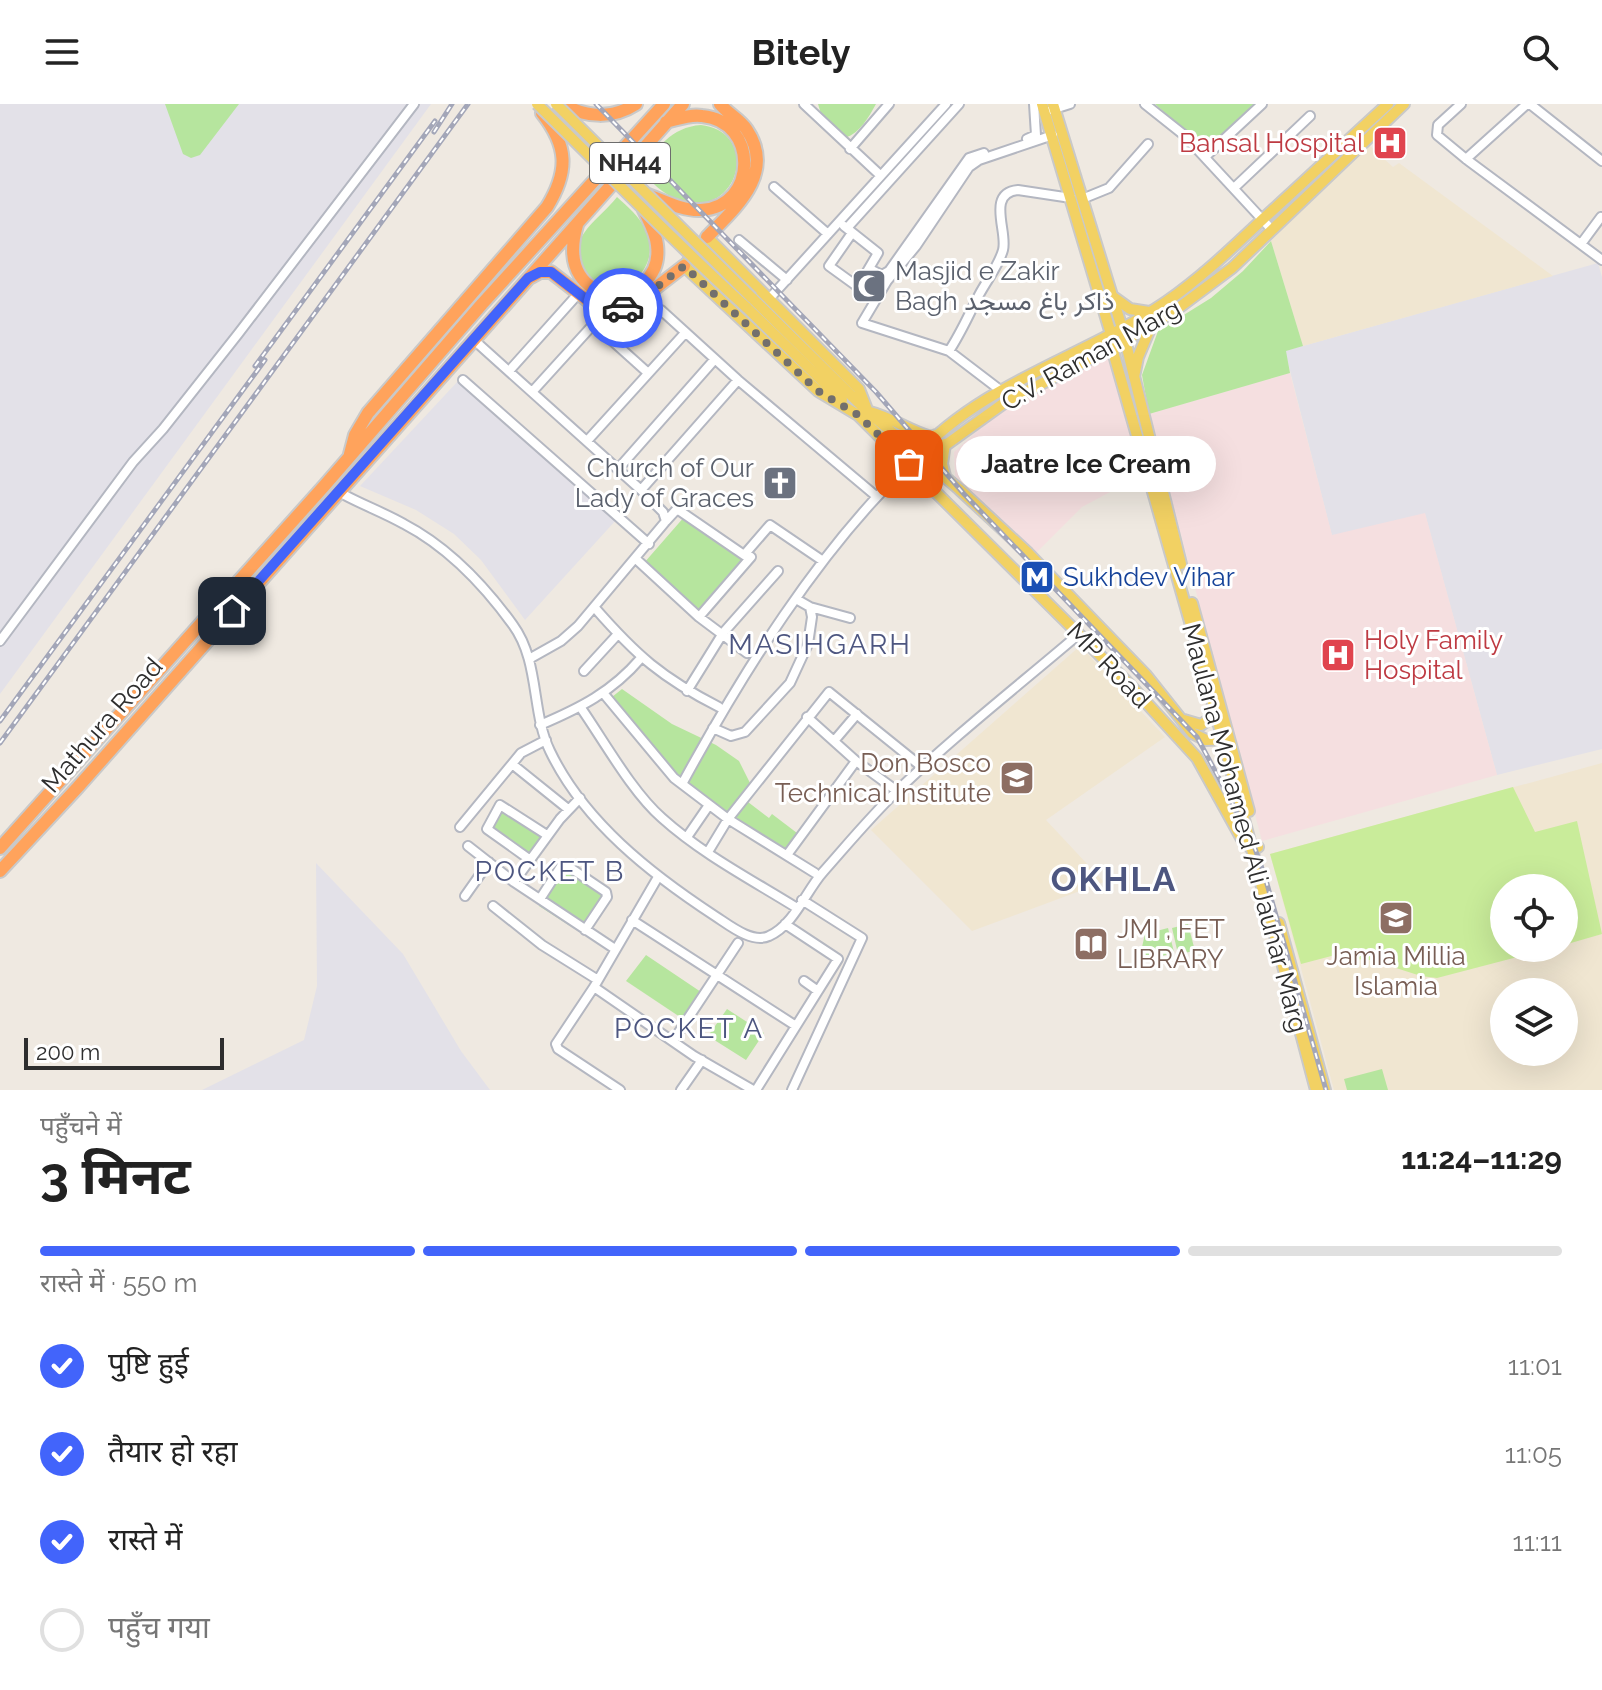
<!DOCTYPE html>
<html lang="hi">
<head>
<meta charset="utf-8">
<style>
	:root { --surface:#fff; --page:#f6f6f6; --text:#222; --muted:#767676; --line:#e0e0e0; --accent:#4264fb }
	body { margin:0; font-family:Raleway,Vazirmatn,"Noto Sans Devanagari",sans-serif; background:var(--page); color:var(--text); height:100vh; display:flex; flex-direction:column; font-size:30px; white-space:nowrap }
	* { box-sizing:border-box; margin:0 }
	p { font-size:26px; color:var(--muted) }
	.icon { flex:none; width:44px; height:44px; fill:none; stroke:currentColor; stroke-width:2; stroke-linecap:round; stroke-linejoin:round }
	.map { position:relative; height:986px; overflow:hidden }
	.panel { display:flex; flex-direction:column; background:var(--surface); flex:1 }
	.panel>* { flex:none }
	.fabs { position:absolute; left:1490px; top:770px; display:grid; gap:16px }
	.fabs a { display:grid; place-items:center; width:88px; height:88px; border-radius:50%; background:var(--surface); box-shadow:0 8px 32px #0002; font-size:40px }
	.scale { position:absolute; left:24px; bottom:20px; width:200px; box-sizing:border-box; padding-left:8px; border:4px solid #2e2e2e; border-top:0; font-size:22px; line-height:28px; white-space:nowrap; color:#2e2e2e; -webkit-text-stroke:6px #fff; paint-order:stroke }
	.pin { position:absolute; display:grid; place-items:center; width:68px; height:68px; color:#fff; margin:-34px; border-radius:16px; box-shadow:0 4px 12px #0006 }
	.courier { position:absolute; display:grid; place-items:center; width:80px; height:80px; margin:-40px; border:6px solid #4264fb; border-radius:50%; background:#fff; color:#222; box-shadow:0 2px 10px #0007 }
	.bubble { position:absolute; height:56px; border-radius:28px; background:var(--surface); box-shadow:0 8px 32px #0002; font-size:26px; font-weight:700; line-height:56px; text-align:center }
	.overview em { font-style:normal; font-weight:700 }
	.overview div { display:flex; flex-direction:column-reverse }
	.overview { display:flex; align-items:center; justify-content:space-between; height:136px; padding:0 40px }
	h1 { font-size:52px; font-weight:700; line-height:60px }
	.bar { display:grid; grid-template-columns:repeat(4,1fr); gap:12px 8px; align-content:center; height:96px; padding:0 40px }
	.bar i { height:10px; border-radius:6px; background:var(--line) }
	.bar .active { background:var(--accent) }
	.bar p { grid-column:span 4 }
	ol { padding:0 40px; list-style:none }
	li { display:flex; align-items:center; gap:24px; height:88px }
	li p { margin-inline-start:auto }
	li .icon { padding:8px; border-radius:50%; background:var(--accent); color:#fff; stroke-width:4 }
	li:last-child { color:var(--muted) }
	li i { width:44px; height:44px; border:4px solid var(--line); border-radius:50% }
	header { display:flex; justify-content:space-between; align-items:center; height:104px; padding:0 40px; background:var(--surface); font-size:36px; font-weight:700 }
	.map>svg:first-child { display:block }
</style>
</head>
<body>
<header><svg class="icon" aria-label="menu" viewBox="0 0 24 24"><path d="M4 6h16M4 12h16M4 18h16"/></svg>Bitely<svg class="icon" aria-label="search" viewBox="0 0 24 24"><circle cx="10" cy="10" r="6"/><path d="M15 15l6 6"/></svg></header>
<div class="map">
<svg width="1602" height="986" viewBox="0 0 1602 986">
	<rect width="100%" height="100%" fill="#efe9e1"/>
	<path fill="#e3e1e8" d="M0,0H431L0,590Z
		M1598,159L1602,173V645L1497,671L1425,410L1332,432L1285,247Z
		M459,276L617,415L525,516L481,456L454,430L416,406L360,382Z
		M316,759L403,850L461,947L490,986H202L304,936L317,882Z"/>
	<path fill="#f0e6d1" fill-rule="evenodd" d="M1368,40L1393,63L1399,59L1553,172L1303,242L1271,137L1357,51L1365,48Z
		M1080,542L1165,633L1046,716L1104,778L972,827L871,726Z
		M1602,659V986H1334L1270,750ZM1504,784H1564V844H1504ZM1504,888H1564V948H1504Z"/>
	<path fill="#f5dfe0" d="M1111,248L1142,371L1082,403L1035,450L955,372L954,348L1005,302Z
		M1290,269L1332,431L1425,409L1497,671L1262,737L1149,310Z"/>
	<path fill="#b6e59e" d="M165,0H239L200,51L191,54L183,50Z
		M818,0H876C868,14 861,28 845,34L822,13Z
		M1155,0H1257L1207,46Z
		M701,21C762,28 739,117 679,96C663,91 650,76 639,66C657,45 671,23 701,21Z
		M617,93C627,102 639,112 645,125C668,172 603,208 584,165C580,156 577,146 581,135C585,123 608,105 617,93Z
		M1271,137L1303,242L1286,247L1290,269L1149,310L1142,271L1158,227L1211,194L1243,167Z
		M685,412L747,452L697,508L644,459Z
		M622,585L672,620L716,641L739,657L750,679L727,710L676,669L612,593Z
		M748,698L769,714L772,710L797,729L785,746L734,715Z
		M501,702L548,733L531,754L488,724Z
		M564,763L606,791L581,829L539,802Z
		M1188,820L1195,847L1178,850L1172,824Z
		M1168,824L1174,848L1151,856H1139L1145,830Z
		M646,851L701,888L683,915L626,877Z
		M727,905L764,929L746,956L708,932Z
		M1382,965L1388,986H1347L1344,975Z"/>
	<path fill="#c9ec9a" d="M1513,683L1535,728L1577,717L1602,830L1564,841V784H1504V844H1552L1437,874L1421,872L1371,856L1340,854L1339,850L1301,860L1270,750Z"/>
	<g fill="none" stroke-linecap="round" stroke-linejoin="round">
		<g stroke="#b4b7c1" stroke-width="12">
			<path id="minor" d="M804,0L880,71
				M1145,0L1184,31L1272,126
				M1461,0L1438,21L1437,31L1466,55L1602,156
				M1530,0L1602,57
				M1051,6L1070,0
				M1027,35L1036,31L1034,0
				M850,45L889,0
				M1206,52L1262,0
				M1466,55L1527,0
				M774,83L828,130
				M1234,84L1310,12
				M1082,95L1109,84L1148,40
				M844,122L878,149L858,183L829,162L852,129
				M847,124L959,0
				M739,136L787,176
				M1581,140L1601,113
				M870,165L882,171L889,167L969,54L984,49
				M769,195L946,0
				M661,206L738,276L876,392
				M474,236L641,386L663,408L666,417L578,522L561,537L529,555
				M949,247C961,229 969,210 979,191C987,176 999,161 1003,146C1008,128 986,89 1018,86L1071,94
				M509,267L578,190
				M463,276L649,440
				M532,288L591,223L598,224L647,268
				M1004,289L949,247L862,219L887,177L916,142L969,63L979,56L1053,31
				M587,337L685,229
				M618,365L715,255
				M641,386L738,276
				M339,388C360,400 383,408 404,420C448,443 484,481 513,521C540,558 531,608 550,647C584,718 651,770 715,812C729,821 752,840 769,832C794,821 806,787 823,768C847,741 870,713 896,688C954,632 1018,582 1079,530
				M666,417L677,405L744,451L770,421L823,457
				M636,455L699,513L747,549
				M810,503L850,514
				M595,504C636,551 662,574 719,603
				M699,513L751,453
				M0,537L133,358L163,325L238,230L414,0
				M584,567L618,530
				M687,587L723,529L778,467
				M604,590L674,674L728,715L815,769
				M581,604C604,637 632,688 662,714C702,750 752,776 797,804
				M807,613L856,657L897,687
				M540,621C580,604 612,588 641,554
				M713,624L731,632L745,628L790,579L808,540L812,513L810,503L796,495
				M834,637L857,610
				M512,660L521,649L546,636
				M682,680C742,570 818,447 909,360
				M460,723L512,660L568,705
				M687,733L709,701
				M468,742L514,778L615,845
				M708,748L728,715L829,588L917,659
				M787,751L856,657
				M529,755L487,725L500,701L547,731
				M514,778L560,715L580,694
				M465,792L489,758
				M540,795L562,761H566L606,788L607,793L585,826
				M493,802L542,841L598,876
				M632,816L796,922
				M804,877L818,887
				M594,883L694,952L753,986
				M673,937L738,839
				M620,986L558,945L556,940L594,883L658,773
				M681,986L702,956
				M756,986L838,855L785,820
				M792,986L862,834L802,796"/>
		</g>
		<g stroke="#c9c9c9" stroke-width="14">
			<path id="major" d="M1042,0L1111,230L1114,251L1212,595L1316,986
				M1053,0L1122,224L1181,460
				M1112,192L1130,205L1149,208
				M752,194L868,308L959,385L1028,449L1146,571L1192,629L1206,636L1228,635
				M746,203L842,296
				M1134,273L1138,253L1152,220
				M868,308L859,285L707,133L684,162L818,287L858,311L1131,582L1197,654L1242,735L1252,745L1258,743
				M870,308C893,314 909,327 931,333L936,331
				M945,340L942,360L945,372
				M915,353C983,278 1085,253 1166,198C1201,174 1232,144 1263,115C1305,77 1346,38 1388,0
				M922,358L1004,299L1124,237L1173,208L1232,164L1404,0
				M1192,499L1249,707
				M1184,616L1201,621L1211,614V605
				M1279,819L1325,986"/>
		</g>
		<g stroke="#c9c9c9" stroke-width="16">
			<path id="highway" d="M563,0C586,14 613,15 636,0
				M648,91C664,97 683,107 701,106C758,103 759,17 702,12C690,10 678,15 666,18
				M577,121C551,210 665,207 657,141C656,129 649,117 644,106
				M707,133C735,104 776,70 747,26C740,15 728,10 720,0
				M531,173L540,168H551L596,203L609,206L623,204L640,196L684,162
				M350,350L355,331L368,309L547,103C569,67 568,42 542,9
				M0,744L325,381L482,200L664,0
				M0,767L78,683L683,0"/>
		</g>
		<use href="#minor" stroke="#fff" stroke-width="8"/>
		<use href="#major" stroke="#f2d163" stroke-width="10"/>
		<use href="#highway" stroke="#ffa35c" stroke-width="12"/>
		<g stroke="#a3a6b8" stroke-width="5">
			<path id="rail" d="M596,0L876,288L964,390L1197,633L1252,736L1265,773L1326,986
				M434,28L452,0
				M255,262L435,17
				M0,617L265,256
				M0,639L468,0"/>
		</g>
		<use href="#rail" stroke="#fff" stroke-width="2" stroke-dasharray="6" stroke-linecap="butt"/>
		<g stroke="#c9c9c9" stroke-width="14" stroke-linecap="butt">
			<path id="major-bridge" d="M537,0C607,68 674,138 746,203
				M556,0L752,194"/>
		</g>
		<use href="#major-bridge" stroke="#f2d163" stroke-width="10"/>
	</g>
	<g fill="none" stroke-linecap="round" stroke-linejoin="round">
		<path stroke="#726f6d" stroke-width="8" stroke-dasharray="0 14.4" d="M623,204L640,196L684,162L818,287L858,311L909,360"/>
		<path stroke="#4264fb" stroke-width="10" d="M232,507L528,174L540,168H551L596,203L609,206L623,204"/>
	</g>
	<defs>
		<g id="hospital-square" transform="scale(1.8)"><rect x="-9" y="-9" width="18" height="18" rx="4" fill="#e0444e" stroke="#fff"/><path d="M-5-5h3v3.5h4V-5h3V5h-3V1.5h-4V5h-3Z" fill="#fff"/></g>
		<g id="mosque-square" transform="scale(1.8)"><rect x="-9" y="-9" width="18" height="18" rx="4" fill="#6b7280" stroke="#fff"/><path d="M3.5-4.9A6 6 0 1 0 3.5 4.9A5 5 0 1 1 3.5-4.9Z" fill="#fff"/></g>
		<g id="church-square" transform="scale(1.8)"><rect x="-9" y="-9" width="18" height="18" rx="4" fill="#6b7280" stroke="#fff"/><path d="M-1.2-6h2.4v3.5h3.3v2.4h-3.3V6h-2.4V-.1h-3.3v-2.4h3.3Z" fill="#fff"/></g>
		<g id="metro-square" transform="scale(1.8)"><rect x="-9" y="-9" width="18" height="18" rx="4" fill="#1a4fb4" stroke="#fff"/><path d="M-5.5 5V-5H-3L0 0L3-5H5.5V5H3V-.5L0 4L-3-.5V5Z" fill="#fff"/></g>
		<g id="university-square" transform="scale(1.8)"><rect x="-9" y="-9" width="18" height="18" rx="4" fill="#8d6e63" stroke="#fff"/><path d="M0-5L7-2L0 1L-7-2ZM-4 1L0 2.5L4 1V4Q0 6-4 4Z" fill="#fff"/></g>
		<g id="library-square" transform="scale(1.8)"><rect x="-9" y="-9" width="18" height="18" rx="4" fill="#8d6e63" stroke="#fff"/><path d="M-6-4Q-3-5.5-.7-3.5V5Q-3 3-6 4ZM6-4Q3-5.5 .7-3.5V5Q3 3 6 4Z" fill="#fff"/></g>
	</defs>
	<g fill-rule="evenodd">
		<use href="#hospital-square" x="1390" y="39"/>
		<use href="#mosque-square" x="869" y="182"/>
		<use href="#church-square" x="780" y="379"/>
		<use href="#metro-square" x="1037" y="473"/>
		<use href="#hospital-square" x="1338" y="551"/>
		<use href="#university-square" x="1017" y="674"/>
		<use href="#university-square" x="1396" y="814"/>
		<use href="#library-square" x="1091" y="840"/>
	</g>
	<g text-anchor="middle" stroke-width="6" stroke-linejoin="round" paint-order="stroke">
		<rect fill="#fff" stroke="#6d6d6d" stroke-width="2" x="590" y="39" width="80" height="40" rx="6"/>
		<g font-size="24" font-weight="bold" fill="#2e2e2e">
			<text x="630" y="67">NH44</text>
		</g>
		<g font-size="26" fill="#be3a42" stroke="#fff" text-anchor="end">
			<text x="1364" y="48">Bansal Hospital</text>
			<text x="1364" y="545" text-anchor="start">Holy Family<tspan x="1364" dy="30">Hospital</tspan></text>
		</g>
		<g font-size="26" fill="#5b616d" stroke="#fff" text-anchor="start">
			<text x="895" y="176">Masjid e Zakir<tspan x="895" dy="30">Bagh ذاکر باغ مسجد</tspan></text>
			<text x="754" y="373" text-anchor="end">Church of Our<tspan x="754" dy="30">Lady of Graces</tspan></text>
		</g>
		<g font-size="26" fill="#2e2e2e" stroke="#fff">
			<text transform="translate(1091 251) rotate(-29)" y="9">C.V. Raman Marg</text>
			<text transform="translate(1109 561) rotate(46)" y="9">MP Road</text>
			<text transform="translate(102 621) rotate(-49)" y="9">Mathura Road</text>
			<text transform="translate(1245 724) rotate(75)" y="9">Maulana Mohamed Ali Jauhar Marg</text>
		</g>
		<g font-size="26" fill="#164399" stroke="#fff" text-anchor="start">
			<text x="1063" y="482">Sukhdev Vihar</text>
		</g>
		<g font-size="26" fill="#785e54" stroke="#fff" text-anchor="end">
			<text x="991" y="668">Don Bosco<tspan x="991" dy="30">Technical Institute</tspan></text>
			<text x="1117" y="834" text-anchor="start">JMI , FET<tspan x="1117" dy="30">LIBRARY</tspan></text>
			<text x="1396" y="861" text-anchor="middle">Jamia Millia<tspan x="1396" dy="30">Islamia</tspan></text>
		</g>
		<g font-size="28" letter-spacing="2" fill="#4d5680" stroke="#fff">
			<text x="820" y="550">MASIHGARH</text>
			<text x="550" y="777">POCKET B</text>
			<text x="689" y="934">POCKET A</text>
		</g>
		<g font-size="34" font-weight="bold" letter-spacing="2" fill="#4d5680" stroke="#fff">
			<text x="1114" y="787">OKHLA</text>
		</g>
	</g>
</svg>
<div class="fabs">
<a><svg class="icon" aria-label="locate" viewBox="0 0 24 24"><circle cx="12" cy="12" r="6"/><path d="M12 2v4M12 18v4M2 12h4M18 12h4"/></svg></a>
<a><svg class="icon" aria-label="layers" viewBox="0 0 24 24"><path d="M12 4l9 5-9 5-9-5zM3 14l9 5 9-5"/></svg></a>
</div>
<div class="scale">200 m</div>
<div class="pin" style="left:909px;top:360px;background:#ea580c"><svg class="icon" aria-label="bag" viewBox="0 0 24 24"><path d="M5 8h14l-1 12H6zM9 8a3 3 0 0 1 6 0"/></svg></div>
<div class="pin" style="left:232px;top:507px;background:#1f2937"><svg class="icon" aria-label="home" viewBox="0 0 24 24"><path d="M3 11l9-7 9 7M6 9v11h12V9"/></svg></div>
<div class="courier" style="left:623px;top:204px"><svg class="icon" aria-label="car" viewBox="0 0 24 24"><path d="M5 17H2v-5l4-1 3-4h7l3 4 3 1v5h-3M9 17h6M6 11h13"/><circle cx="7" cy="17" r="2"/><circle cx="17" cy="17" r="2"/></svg></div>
<div class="bubble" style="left:956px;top:332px;width:260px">Jaatre Ice Cream</div>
</div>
<section class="panel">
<div class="overview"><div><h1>3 मिनट</h1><p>पहुँचने में</p></div><em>11:24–11:29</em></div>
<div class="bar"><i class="active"></i><i class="active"></i><i class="active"></i><i></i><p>रास्ते में · 550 m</p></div>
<ol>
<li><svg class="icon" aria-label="check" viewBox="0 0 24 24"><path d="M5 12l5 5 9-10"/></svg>पुष्टि हुई<p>11:01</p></li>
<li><svg class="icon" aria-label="check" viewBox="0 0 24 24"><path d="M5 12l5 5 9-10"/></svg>तैयार हो रहा<p>11:05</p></li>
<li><svg class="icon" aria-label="check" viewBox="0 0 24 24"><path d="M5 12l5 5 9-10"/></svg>रास्ते में<p>11:11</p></li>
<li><i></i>पहुँच गया</li>
</ol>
</section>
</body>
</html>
